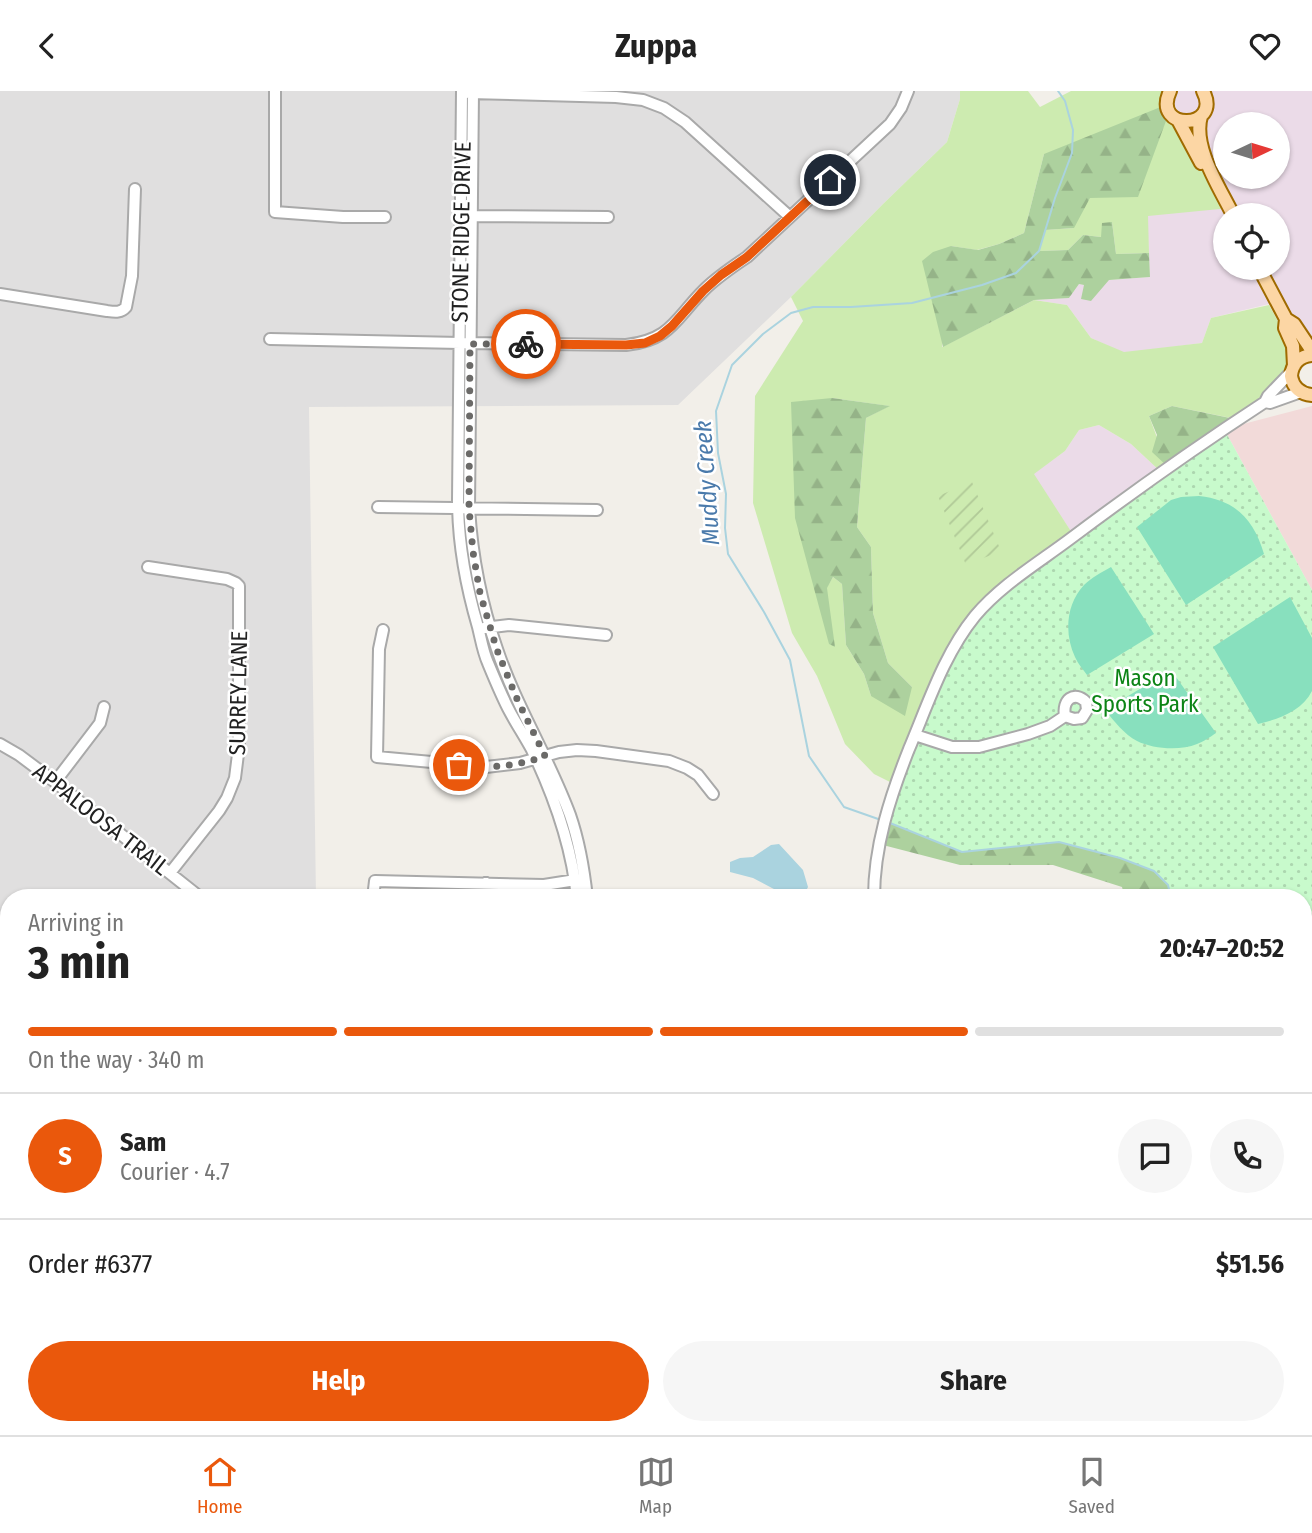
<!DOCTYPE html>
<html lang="en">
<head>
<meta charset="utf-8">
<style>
	:root { --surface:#fff; --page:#f6f6f6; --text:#222; --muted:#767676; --line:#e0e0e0; --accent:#ea580c }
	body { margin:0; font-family:"Fira Sans Condensed",sans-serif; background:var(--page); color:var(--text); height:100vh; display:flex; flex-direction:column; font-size:26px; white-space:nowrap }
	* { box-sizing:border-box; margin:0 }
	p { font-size:23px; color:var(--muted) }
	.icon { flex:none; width:38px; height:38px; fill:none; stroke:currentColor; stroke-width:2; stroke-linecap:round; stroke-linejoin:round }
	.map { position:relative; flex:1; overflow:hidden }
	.details { position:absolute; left:0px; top:798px; width:1312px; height:546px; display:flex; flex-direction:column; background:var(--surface); border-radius:28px 28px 0 0; box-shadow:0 2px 5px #0004 }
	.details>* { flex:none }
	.needle { width:46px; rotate:86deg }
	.tools { position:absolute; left:1213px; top:21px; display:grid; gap:14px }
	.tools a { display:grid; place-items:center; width:77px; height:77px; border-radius:50%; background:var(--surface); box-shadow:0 2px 5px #0004; font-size:35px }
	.pin { position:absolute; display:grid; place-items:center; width:60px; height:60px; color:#fff; margin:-30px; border:4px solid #fff; border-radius:50%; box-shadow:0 2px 7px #0007 }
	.courier { position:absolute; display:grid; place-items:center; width:70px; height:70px; margin:-35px; border:5px solid #ea580c; border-radius:50%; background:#fff; color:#222; box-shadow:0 2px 9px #0007 }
	.head em { font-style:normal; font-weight:700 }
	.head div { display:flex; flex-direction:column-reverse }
	.head { display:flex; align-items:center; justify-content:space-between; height:119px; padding:0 28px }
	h1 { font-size:46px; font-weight:700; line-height:52px }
	.bar { display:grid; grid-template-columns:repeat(4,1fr); gap:10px 7px; align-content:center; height:84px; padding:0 28px }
	.bar i { height:9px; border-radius:5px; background:var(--line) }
	.bar .active { background:var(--accent) }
	.bar p { grid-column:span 4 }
	.line { display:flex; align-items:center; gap:18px; padding:0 28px; border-top:2px solid var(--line) }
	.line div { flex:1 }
	.round { display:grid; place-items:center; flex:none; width:74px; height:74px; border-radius:37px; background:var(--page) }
	.cta { display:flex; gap:14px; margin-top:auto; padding:14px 28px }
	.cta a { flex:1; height:80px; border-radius:42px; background:var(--accent); color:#fff; font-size:28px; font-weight:700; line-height:80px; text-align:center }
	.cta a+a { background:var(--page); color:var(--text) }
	header { display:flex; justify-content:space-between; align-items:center; height:91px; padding:0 28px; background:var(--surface); font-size:32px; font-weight:700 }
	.dock { display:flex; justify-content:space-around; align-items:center; height:98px; border-top:2px solid var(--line); background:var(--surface); font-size:19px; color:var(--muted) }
	.dock a { display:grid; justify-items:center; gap:4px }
	.dock .active { color:var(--accent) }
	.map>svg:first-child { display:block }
</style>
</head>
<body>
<header><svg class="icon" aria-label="back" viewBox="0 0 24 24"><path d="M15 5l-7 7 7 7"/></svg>Zuppa<svg class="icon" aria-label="heart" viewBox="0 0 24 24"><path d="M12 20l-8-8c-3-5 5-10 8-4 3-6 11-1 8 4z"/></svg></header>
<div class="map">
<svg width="1312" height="1344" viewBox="0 0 1312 1344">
	<defs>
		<pattern id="forest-firs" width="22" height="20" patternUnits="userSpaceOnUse" patternTransform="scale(1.75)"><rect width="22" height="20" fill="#add19e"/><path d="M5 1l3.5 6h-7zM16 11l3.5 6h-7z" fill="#95b388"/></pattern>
		<pattern id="park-dots" width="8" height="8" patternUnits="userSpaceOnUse" patternTransform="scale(1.75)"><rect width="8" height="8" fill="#c8facc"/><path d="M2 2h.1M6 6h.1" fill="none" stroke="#acd6af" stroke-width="1.8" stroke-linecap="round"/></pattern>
		<pattern id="garden-furrows" width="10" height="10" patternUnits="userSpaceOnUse" patternTransform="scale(1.75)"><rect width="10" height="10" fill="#cdebb0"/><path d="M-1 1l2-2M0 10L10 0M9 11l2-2" fill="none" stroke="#b0c997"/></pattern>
	</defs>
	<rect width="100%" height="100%" fill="#f2efe9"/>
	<path fill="#e0dfdf" d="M0,0H960V8L947,51L883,113L791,206L678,314L309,316L316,807H9V1280L0,1273Z"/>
	<path fill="#f2dad9" d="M1312,315V499L1224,338Z"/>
	<path fill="#ebdbe8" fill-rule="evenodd" d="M1166,0H1312V255L1277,211L1211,227L1202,252L1124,262L1091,247L1067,214L1034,209L1069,207L1079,193L1084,194L1109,189L1150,186L1147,125L1190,40ZM1225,33H1278V86H1225ZM1225,124H1278V177H1225Z
		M1099,334L1131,353L1161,381L1074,445L1033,383L1065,360L1079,339Z"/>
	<path fill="#cdebb0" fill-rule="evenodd" d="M960,0H1028L1040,16L1071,0H1166L1230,117L1148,125L1149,162L1116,163L1112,131L1101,146L1083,144L1068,159L1039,160L1045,139L1074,137L1044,63L1024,142L999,153L977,159L951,155L942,256L1034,209L1067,214L1091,247L1124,261L1202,252L1211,227L1269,214C1275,225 1282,237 1286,249C1299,288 1259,310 1231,327L1172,315L1149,325L1168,376L1161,381L1131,353L1099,334L1079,339L1065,360L1034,383L1074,445L896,694L874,683L845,653L817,585L792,542L753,412L755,305L803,230L791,206L883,113L947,51L960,8ZM832,307L889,315L866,327L857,436L871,456L873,522L888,572L912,596L871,605L864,583L846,554L842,493L833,486L827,496Z"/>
	<path fill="url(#forest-firs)" d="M1173,11L1138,106L1090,107L1074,137L1045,139L1039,160L1068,159L1083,144L1101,146L1102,132L1112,131L1116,163L1149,162L1150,186L1109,189L1091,210L1081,208L1084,194L1079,193L1069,207L1034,209L943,256L922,170L933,161L951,155L978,159L999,153L1024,142L1044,63Z
		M832,307L890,315L866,327L857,436L871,456L873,522L888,572L912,596L905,625L871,605L864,583L846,554L842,493L833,486L827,497L835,556L829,553L795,427L791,311Z
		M1172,315L1230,327L1224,338L1168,376L1152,361L1157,344L1149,325Z
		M888,716L1102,737L1170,783L1177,807H1125L1122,796L1053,774H960L879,753Z"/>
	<path fill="url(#park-dots)" d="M1224,338L1312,499V1201L1304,1200V807H1171L1168,794L1154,780L1120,767L1059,751L962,761L885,730L941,581L990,510Z"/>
	<path fill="url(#garden-furrows)" d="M972,391L1001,460L966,474L938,405Z"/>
	<path fill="#88e0be" d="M1199,405C1236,409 1254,429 1264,463L1186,514L1137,436L1171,409L1181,406Z
		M1111,476L1154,543L1087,584C1083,578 1078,573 1075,566C1064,543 1066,513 1084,494C1091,487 1102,481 1111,476Z
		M1290,506L1312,547V600C1302,620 1279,628 1258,633L1213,556Z
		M1171,579L1216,642C1210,646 1203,651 1197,653C1180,660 1153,658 1137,650C1124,643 1115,631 1105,619Z"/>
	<path fill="#aad3df" d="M779,753L803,779L808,796L804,804L791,807L753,787L730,781V771L740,767L753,766L771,754Z
		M385,1335H444L425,1344H374L377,1338Z"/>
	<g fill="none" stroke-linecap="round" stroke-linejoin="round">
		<path stroke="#aad3df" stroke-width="2" d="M881,729L844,716L809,665L790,569L764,521L728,463L725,437L726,403L718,362L716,320L732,274L763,243L791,222L813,216H851L912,212L982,194L1016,182L1039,160L1055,107L1072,62L1073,39L1065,10L1058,0
			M890,732L962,761L1059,751L1120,767L1154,780L1168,794L1171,807
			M1304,1033L1312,1039"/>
		<g stroke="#a9a9a9" stroke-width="14">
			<path id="minor" d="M275,0V121L343,126H385
				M462,0L458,409C458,453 466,495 478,536C481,548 483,561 488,572C495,589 502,606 510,621C517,634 525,646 532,659C554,705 572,755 577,807
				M473,0L469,417C472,465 481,512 497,558C516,615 549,667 570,724C579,750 584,779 587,807
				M469,2L616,6L643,9L664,17L685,31L790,126
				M467,125L608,126
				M0,203L107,220C115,221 121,222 126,216L132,185L135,98
				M270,248L460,252L626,254C671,249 675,228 704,199C717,186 732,176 747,166L890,33L901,17L908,0
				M1265,311L1270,312L1301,301
				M378,416L597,419
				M148,476L227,488L236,492L239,495V655L235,687L227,707L219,720L170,782
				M484,537L509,534L606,544
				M383,539L379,558L377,666L486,676L520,672L559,661L577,659L596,660L669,670L687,677L698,684L713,703
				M915,644L952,656H979L1028,643L1050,635L1065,625L1074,628L1082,627L1087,619L1086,611C1074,599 1062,609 1065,625
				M0,653L19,664L55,691L201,807
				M55,691L100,632L104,616
				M373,807L375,790L544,794L582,788
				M486,807V792
				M874,807C874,755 890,706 909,658C928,613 944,563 975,525C1001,494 1038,472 1070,448C1134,400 1199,354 1265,311L1268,305L1292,280
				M0,884L9,890
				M0,1272L9,1277
				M70,1335L78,1344
				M1025,1335L1042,1344
				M595,1344L598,1335
				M835,1344V1335
				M1247,1344L1255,1335"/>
		</g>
		<g stroke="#a06b00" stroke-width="16">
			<path id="major" d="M1170,0C1151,41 1223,39 1203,0
				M1201,25C1192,56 1220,97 1233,124
				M1178,29L1201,72
				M1259,177L1286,228L1285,237L1293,255L1294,275
				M1286,228L1294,233L1312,260
				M1312,264C1300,265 1292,273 1291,285C1293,297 1301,303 1312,304"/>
		</g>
		<use href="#minor" stroke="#fff" stroke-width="10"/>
		<use href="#major" stroke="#fcd6a4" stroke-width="12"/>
	</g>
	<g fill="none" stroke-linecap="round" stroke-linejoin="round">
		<path stroke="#6b6a68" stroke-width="7" stroke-dasharray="0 12.6" d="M459,674C489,677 516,676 545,665L517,608L497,559L480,502L473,461L469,417L470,253H526"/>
		<path stroke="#ea580c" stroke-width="9" d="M526,253L626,254L645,252L660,245L672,235L703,200L721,184L747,166L830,89"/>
	</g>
	<g text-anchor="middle" stroke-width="5" stroke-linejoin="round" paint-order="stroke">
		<g font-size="23" fill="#222" stroke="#fff">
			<text transform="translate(461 141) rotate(-89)" y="8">STONE RIDGE DRIVE</text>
			<text transform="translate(238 602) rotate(-89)" y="8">SURREY LANE</text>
			<text transform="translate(101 728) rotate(38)" y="8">APPALOOSA TRAIL</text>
		</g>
		<g font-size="23" fill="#0c8416" stroke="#fff">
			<text x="1145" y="595">Mason<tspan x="1145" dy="26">Sports Park</tspan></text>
		</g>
		<g font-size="24" font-style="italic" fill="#4a7aab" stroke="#fff">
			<text transform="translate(707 392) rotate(-94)" y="8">Muddy Creek</text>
		</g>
	</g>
</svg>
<div class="tools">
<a><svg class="needle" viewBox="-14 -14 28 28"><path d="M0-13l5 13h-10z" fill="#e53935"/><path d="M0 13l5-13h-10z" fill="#767676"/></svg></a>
<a><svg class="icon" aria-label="locate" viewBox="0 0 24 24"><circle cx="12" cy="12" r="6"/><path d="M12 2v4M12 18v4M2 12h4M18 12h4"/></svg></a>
</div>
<div class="pin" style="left:459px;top:674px;background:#ea580c"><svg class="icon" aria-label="bag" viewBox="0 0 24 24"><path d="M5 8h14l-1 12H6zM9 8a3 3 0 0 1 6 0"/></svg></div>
<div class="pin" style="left:830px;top:89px;background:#1f2937"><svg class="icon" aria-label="home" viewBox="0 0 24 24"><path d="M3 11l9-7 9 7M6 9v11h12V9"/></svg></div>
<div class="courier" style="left:526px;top:253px"><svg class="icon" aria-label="bike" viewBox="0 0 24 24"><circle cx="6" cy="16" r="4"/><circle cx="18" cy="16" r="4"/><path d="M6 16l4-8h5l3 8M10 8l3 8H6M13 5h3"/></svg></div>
<section class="details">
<div class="head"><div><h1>3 min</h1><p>Arriving in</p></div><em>20:47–20:52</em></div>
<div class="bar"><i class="active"></i><i class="active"></i><i class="active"></i><i></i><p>On the way · 340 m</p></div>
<div class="line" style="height:126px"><b class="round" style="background:var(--accent);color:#fff">S</b><div><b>Sam</b><p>Courier · 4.7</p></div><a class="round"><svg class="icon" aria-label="chat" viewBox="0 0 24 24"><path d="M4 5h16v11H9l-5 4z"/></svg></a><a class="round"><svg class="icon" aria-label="phone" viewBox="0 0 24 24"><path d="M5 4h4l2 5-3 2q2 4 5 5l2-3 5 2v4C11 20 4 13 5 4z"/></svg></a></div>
<div class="line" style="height:91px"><div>Order #6377</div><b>$51.56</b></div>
<div class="cta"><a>Help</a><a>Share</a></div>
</section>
</div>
<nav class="dock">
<a class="active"><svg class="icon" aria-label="home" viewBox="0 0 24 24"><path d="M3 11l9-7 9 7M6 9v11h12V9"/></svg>Home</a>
<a><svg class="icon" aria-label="map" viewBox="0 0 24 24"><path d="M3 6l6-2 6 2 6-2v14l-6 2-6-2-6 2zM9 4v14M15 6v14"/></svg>Map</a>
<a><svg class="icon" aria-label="saved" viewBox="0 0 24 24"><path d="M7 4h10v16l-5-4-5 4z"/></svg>Saved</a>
</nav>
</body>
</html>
